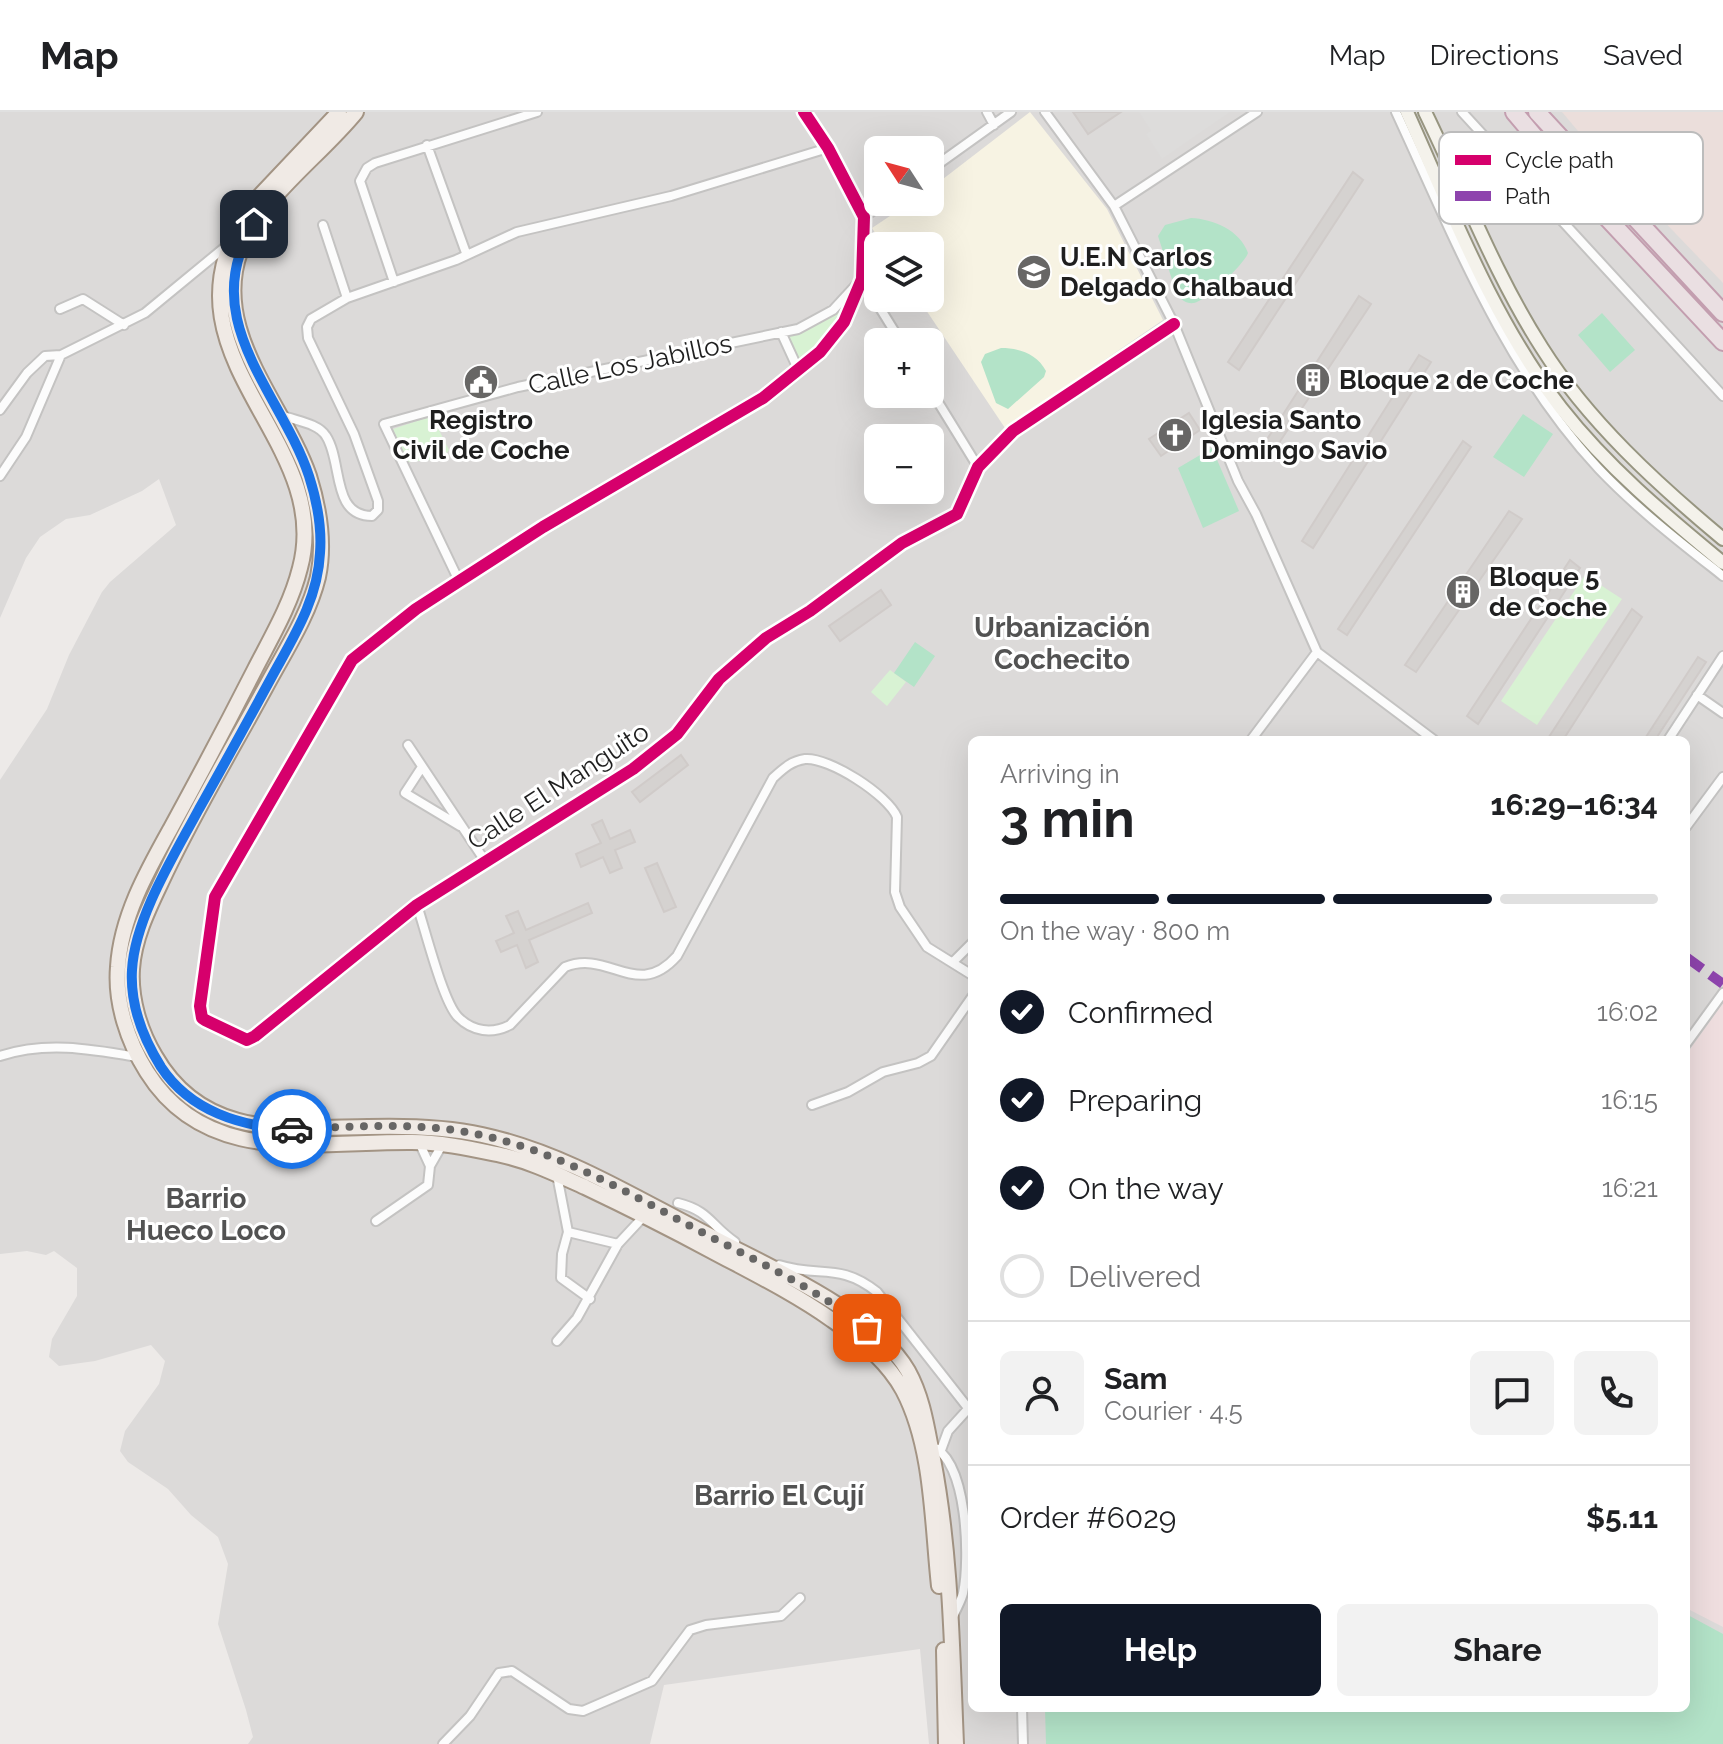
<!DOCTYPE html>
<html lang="en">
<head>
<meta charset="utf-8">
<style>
	:root { --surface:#fff; --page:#f2f2f2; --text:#202124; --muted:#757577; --line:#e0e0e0; --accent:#111827 }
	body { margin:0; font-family:Raleway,sans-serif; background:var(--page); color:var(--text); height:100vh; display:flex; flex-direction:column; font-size:30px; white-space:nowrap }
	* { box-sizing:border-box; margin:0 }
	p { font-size:26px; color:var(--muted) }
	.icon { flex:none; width:44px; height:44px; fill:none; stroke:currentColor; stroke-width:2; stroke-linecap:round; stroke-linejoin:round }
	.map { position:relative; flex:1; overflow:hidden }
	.side { position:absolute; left:968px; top:624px; width:722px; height:976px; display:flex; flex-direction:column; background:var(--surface); border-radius:12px; box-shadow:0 8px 32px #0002 }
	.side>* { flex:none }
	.needle { width:52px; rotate:306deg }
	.fabs { position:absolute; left:864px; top:24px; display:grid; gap:16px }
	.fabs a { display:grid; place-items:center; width:80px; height:80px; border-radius:12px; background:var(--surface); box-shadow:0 8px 32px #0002; font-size:40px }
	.pin { position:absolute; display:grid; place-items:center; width:68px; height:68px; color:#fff; margin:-34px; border-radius:16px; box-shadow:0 4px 12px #0006 }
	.courier { position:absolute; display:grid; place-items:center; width:80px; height:80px; margin:-40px; border:6px solid #1a73e8; border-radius:50%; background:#fff; color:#222; box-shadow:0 2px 10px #0007 }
	.summary em { font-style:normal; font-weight:700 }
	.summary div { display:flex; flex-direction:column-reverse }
	.summary { display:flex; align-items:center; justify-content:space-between; height:136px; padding:0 32px }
	h1 { font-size:52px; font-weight:700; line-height:60px }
	.bar { display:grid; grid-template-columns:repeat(4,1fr); gap:12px 8px; align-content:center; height:96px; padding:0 32px }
	.bar i { height:10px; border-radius:6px; background:var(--line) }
	.bar .selected { background:var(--accent) }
	.bar p { grid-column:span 4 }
	.line { display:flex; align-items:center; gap:20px; padding:0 32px; border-top:2px solid var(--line) }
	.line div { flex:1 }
	.round { display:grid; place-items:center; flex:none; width:84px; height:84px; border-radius:12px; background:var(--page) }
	ol { padding:0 32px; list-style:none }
	li { display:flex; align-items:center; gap:24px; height:88px }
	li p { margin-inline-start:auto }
	li .icon { padding:8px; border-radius:50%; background:var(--accent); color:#fff; stroke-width:4 }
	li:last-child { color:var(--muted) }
	li i { width:44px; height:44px; border:4px solid var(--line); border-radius:50% }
	.primary-button { display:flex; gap:16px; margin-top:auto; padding:16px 32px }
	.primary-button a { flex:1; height:92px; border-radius:12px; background:var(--accent); color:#fff; font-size:32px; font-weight:700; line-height:92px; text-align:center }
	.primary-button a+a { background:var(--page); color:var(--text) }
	header { display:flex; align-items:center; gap:48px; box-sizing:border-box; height:112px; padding:0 40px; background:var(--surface); border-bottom:2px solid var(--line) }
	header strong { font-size:38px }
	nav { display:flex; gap:44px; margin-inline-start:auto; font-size:28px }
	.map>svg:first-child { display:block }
</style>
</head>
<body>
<header>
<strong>Map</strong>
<nav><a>Map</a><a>Directions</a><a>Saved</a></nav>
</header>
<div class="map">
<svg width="1723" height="1632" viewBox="0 0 1723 1632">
	<rect width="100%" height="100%" fill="#edeae8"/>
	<path fill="#dcdad9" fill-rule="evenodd" d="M0,0H1723V1632H929L920,1537L664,1573L650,1632H248L253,1625L246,1598L218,1512L228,1452L218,1425L191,1403L168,1377L128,1350L120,1339L125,1319L159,1272L165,1249L151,1233L95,1249L59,1254L49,1245L52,1227L77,1184V1156L54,1139L46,1143L27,1139L0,1142V668L47,597L69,543L102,480L110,470L176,413L159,367L142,379L90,403L66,407L40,425L26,446L0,506ZM878,38H930V90H878ZM878,134H930V186H878ZM878,230H930V282H878ZM878,326H930V378H878ZM972,628H1686V1596H972Z"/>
	<path fill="#efdedf" d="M1723,891V1515L1686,1496V943Z"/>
	<path fill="#f7f3e3" d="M1030,0L1107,97L1163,208L1005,316L918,186H930V134H883L872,116L911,90H930V77Z"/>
	<path fill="#ebdedb" d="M1562,0H1723V171L1583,25Z"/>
	<path fill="#d8f2d3" d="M859,171C844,206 828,231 799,255L784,222L834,200Z
		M432,304L449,338L442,347L407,350L393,317Z
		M1585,463L1622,487L1537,613L1501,589Z
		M890,558L906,570L887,594L871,580Z"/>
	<path fill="#b3e3c8" d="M1191,106C1213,107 1240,118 1248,141C1245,151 1206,189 1194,191C1186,192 1182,188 1177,183L1158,124L1165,113Z
		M1602,201L1635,238L1610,260L1578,223Z
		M1001,236C1020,236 1037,242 1046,259L1044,265L1008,297L996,291L981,250L985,242Z
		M1523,302L1553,322L1524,365L1493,345Z
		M1212,336L1239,399L1203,416L1178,356Z
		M915,530L935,544L914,575L894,561Z
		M1686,1502L1723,1522V1632H1046L1045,1596H1686Z"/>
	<path fill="#dddcdb" d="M1139,0H1230L1162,47L1146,22L1151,19Z"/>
	<path fill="#d5d2d0" stroke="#d0cbc9" stroke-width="2" d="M1073,0H1121L1088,22Z
		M1353,60L1363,68L1239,258L1228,250Z
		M1359,184L1371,192L1267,349L1257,343Z
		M1419,243L1431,250L1313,436L1302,429Z
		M1189,301L1200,318L1161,344L1149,327Z
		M1463,329L1471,335L1347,523L1338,517Z
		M1509,399L1522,407L1416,560L1405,553Z
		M1570,448L1580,456L1478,612L1467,604Z
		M881,478L891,493L840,529L829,514Z
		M1632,497L1642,505L1563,628H1547Z
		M1698,545L1706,550L1655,628H1644Z
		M681,643L688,653L640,690L632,680Z
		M602,708L610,727L630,718L635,730L615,738L622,756L610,761L603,745L581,755L576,742L601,731L592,713Z
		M657,751L676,795L664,800L645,756Z
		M588,791L592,801L529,828L538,850L526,856L517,833L501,840L496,829L514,821L506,804L518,799L526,818Z"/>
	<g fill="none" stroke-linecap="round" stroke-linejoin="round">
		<g stroke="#c4c3c2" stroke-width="12">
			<path id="minor" d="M804,0L828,36L864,105L862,167L844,210L820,240L763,286L543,415L416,497L352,548L215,785L200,894L202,906L205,908L247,928L255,924L417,793L633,657L677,622L719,567L766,526L810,499L902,431L957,402L978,355L1013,319L1174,212
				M987,0L994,13
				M1045,0L1114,94L1174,212L1238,369L1256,402L1317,540L1434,628
				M1396,0C1454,125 1504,255 1599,357C1637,397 1680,430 1723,464
				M1462,0L1723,284
				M1458,29L1495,80L1502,79L1520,64
				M427,33L466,141
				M930,58L1011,0
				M1114,94L1257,0
				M864,105L885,90
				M323,113L347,186
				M862,167L901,230
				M394,170L360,69L367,56L375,51L537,0
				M60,197L83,187L124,213
				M781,220L798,257
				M930,277L978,355
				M0,298L27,261L45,244L61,243
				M281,303C296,309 318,311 326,324C343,350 331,404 372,404L378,398V389L354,322L308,226L307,215L311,207L347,186L456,148L517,120L671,84L828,36
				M0,364L26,325L61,243L145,201L230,131
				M459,469L384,312L518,275L798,217L833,198L856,173
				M1697,583L1723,601
				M1251,628L1317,540
				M1668,628L1723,544
				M408,633L485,749
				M422,655L405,681L460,714
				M1686,715L1723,665
				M417,793C425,817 443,890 458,905C473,920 492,922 510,913L565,855C609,837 637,889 677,844L773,666C783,657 791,649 805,647C829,645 888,683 897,705L895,780L900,795L927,835L972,863
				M953,850L972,831
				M1686,932L1723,881
				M0,944C46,929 90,937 137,945
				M812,993L848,980L883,960L918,951L931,944L972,885
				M430,1054L442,1033
				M557,1063L568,1120L618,1132
				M678,1091C710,1099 710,1113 735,1130
				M376,1109L428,1073L430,1054L419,1030
				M568,1120L562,1142L561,1166L590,1187
				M779,1153C820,1166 839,1150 877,1180L972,1301
				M557,1229L577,1206L618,1132L645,1103
				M931,1334C968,1347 970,1448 963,1481C961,1489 956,1497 953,1505
				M941,1338L948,1319L967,1298
				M1022,1596L1023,1632
				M443,1632L470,1604L499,1561L512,1559L569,1597L583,1599L652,1569L690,1518L706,1513L781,1504L800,1486"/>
		</g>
		<g stroke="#979580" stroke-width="16">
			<path id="secondary" d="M1407,0C1452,100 1493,208 1561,296C1608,356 1665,403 1723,451
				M1425,0C1463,78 1495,163 1542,236C1588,309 1657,372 1723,427"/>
		</g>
		<g stroke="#a39484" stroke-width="18">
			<path id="primary" d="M339,0L253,91C146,241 336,323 300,456C291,492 272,524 255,557C228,610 200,663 171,716C147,759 121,805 118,855C115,891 128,930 147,960C207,1056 317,1029 412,1030C441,1030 472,1037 501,1043C530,1049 558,1063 585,1075C627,1095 669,1116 710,1138C751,1160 794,1181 832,1208C859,1226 887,1249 903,1278C933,1335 932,1410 939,1474
				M356,0C322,42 267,81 244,130C205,215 283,289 309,364C319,396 325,432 318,465C309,502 287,536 269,569C235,632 197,695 166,760C152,790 134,823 132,857C130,887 140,919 155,944C203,1028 286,1016 368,1015C406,1014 446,1015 482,1023C565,1041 637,1087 712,1125C771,1156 874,1200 908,1259C923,1286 927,1317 933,1347C951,1441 952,1537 956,1632
				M944,1538L946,1632"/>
		</g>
		<g stroke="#c39eaf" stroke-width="20">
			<path id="motorway" d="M1514,0L1566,62L1723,230
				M1537,0L1723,201"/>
		</g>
		<use href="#minor" stroke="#fcfcfc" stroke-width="8"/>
		<use href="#secondary" stroke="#f4f2eb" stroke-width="12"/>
		<use href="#primary" stroke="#f0eae5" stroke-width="14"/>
		<use href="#motorway" stroke="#eadfe2" stroke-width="16"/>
		<path stroke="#8e44ad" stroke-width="10" stroke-dasharray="20 10" stroke-linecap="butt" d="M1686,845L1723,872"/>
		<g stroke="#fff" stroke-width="17">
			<path id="cycleway" d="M804,0L828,36L864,105L862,167L844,210L820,240L763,286L543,415L416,497L352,548L215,785L200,894L202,906L205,908L247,928L255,924L417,793L633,657L677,622L719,567L766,526L810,499L902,431L957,402L978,355L1013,319L1174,212"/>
		</g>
		<use href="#cycleway" stroke="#d6006c" stroke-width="12"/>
	</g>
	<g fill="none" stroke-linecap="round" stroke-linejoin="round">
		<path stroke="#676665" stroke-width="8" stroke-dasharray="0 14.4" d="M292,1017C354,1015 419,1009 481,1023C563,1041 635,1085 709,1124C763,1152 817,1178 867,1216"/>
		<path stroke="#1a73e8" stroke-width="10" d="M254,112C195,207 281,280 309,364C317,389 322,415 320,441C318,485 296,521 275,559C250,605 225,651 199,697C175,742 135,805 132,858C130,892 143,926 161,955C190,999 241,1015 292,1017"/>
	</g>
	<defs>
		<g id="school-disc" transform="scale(1.8)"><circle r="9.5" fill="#676665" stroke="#fff"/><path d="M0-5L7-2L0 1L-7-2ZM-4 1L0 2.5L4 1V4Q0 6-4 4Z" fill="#fff"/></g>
		<g id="building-disc" transform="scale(1.8)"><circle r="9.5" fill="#676665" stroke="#fff"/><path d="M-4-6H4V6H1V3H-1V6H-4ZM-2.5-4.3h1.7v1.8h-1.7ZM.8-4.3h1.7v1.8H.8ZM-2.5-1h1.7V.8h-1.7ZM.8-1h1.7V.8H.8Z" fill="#fff"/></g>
		<g id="civic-disc" transform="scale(1.8)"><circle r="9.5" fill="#676665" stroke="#fff"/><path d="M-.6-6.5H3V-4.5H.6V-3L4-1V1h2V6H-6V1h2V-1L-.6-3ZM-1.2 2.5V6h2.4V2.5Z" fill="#fff"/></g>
		<g id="church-disc" transform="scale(1.8)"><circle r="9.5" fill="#676665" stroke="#fff"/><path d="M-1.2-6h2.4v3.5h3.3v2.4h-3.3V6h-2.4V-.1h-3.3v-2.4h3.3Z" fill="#fff"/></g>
	</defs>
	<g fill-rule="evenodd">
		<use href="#school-disc" x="1034" y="160"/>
		<use href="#building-disc" x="1313" y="268"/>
		<use href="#civic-disc" x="481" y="270"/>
		<use href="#church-disc" x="1175" y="323"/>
		<use href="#building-disc" x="1463" y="480"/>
	</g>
	<g text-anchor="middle" stroke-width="6" stroke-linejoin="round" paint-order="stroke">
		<g font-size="26" font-weight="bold" fill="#1f1f1f" stroke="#fff" text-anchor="start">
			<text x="1060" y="154">U.E.N Carlos<tspan x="1060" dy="30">Delgado Chalbaud</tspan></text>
			<text x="1339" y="277">Bloque 2 de Coche</text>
			<text x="481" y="317" text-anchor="middle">Registro<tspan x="481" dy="30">Civil de Coche</tspan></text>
			<text x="1201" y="317">Iglesia Santo<tspan x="1201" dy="30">Domingo Savio</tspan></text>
			<text x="1489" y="474">Bloque 5<tspan x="1489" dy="30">de Coche</tspan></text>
		</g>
		<g font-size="26" fill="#1f1f1f" stroke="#fff">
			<text transform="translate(630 252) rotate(-12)" y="9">Calle Los Jabillos</text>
			<text transform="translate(558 674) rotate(-33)" y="9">Calle El Manguito</text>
		</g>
		<g font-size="28" font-weight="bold" fill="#525252" stroke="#fff">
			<text x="1062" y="525">Urbanización<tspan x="1062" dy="32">Cochecito</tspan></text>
			<text x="206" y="1096">Barrio<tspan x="206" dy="32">Hueco Loco</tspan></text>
			<text x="779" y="1393">Barrio El Cují</text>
		</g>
	</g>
	<rect x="1439" y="20" width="264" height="92" rx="12" fill="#fff" stroke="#bcbcbc" stroke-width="2"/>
	<rect x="1455" y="43" width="36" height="10" fill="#d6006c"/>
	<rect x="1455" y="79" width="36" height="10" fill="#8e44ad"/>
	<g font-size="22" fill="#1f1f1f">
		<text x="1505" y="56">Cycle path</text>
		<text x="1505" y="92">Path</text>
	</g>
</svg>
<div class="fabs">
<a><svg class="needle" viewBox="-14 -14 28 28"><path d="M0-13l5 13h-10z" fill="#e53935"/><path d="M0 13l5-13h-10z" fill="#757577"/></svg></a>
<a><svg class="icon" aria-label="layers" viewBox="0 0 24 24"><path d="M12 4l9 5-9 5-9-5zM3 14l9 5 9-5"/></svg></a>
<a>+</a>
<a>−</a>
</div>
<div class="pin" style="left:867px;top:1216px;background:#ea580c"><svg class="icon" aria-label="bag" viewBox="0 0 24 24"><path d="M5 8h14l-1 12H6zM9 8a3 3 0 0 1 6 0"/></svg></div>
<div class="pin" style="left:254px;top:112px;background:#1f2937"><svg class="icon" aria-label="home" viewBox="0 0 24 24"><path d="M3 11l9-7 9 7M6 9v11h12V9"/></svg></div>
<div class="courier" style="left:292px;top:1017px"><svg class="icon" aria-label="car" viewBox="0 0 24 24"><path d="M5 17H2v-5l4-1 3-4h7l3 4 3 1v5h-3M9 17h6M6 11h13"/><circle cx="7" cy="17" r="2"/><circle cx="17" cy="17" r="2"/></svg></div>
<section class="side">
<div class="summary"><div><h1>3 min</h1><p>Arriving in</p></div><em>16:29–16:34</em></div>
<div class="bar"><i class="selected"></i><i class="selected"></i><i class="selected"></i><i></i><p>On the way · 800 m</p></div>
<ol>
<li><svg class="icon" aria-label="check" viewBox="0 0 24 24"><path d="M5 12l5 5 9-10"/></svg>Confirmed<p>16:02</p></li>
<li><svg class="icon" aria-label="check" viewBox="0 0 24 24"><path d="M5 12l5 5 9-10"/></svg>Preparing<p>16:15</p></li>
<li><svg class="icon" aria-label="check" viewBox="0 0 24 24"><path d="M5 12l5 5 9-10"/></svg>On the way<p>16:21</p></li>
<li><i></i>Delivered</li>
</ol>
<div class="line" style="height:144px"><a class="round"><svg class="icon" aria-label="person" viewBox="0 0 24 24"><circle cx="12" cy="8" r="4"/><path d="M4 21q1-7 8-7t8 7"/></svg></a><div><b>Sam</b><p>Courier · 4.5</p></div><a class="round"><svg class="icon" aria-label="chat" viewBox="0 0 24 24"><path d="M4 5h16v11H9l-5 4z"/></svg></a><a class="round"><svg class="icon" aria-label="phone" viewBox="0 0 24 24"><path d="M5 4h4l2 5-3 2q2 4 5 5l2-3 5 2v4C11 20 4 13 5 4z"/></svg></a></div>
<div class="line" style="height:104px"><div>Order #6029</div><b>$5.11</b></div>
<div class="primary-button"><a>Help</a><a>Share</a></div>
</section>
</div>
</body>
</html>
